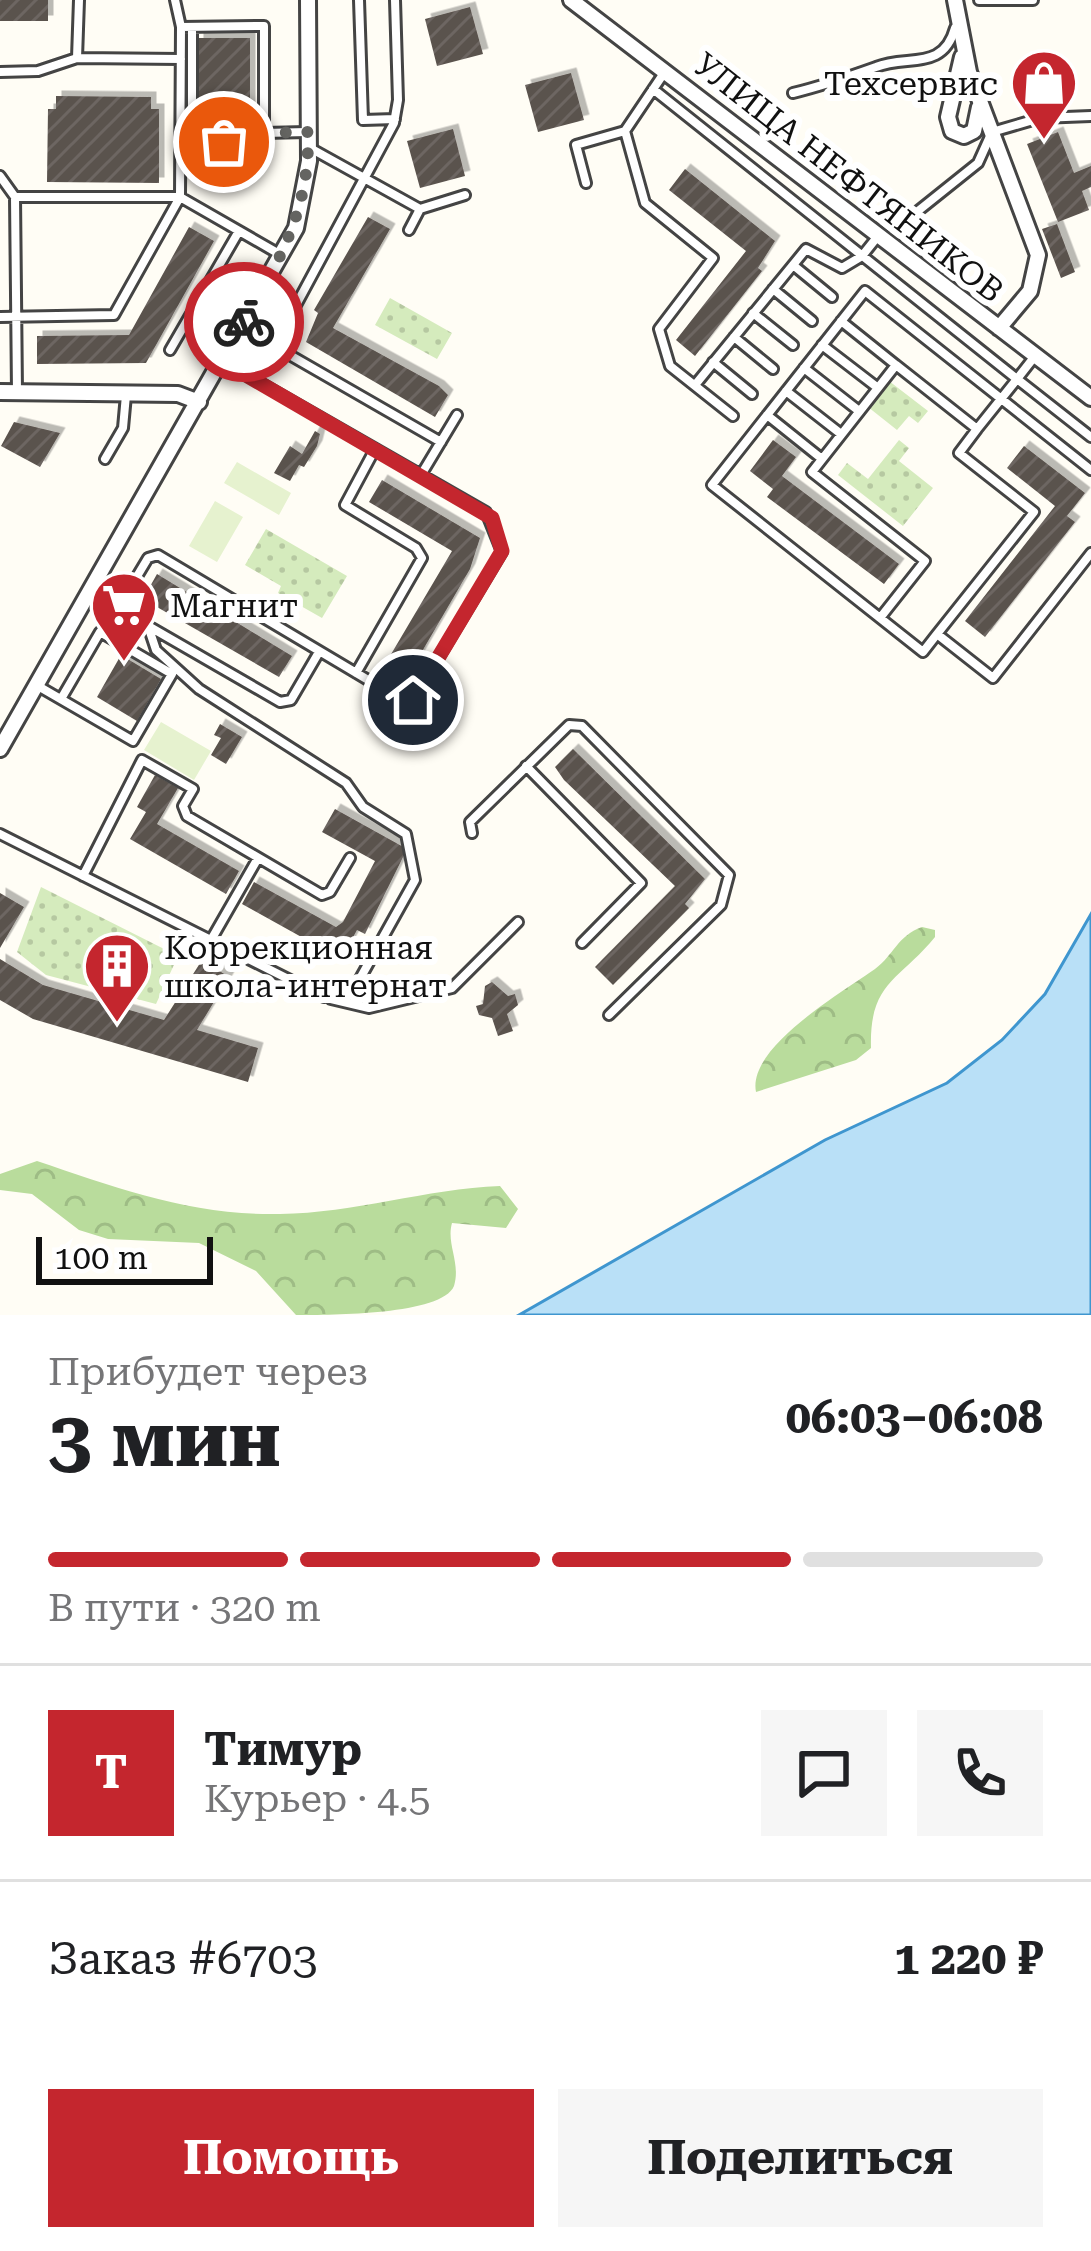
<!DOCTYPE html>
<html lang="ru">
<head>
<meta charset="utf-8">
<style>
	:root { --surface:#fff; --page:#f6f6f6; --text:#202124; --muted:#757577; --line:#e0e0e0; --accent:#c4262e }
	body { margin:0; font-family:"Roboto Serif",serif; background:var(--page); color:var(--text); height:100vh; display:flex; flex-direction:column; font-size:45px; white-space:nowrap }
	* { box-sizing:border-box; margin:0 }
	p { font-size:39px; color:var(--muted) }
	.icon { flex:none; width:66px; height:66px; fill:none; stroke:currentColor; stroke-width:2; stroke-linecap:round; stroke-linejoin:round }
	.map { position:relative; height:1315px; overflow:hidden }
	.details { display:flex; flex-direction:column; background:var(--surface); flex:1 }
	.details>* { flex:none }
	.scale { position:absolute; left:36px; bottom:30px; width:177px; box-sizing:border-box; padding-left:12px; border:6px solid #111; border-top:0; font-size:33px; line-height:42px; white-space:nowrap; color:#111; -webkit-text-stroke:9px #fff; paint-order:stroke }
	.pin { position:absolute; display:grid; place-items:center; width:102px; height:102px; color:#fff; margin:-51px; border:6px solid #fff; border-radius:50%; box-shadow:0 3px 12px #0007 }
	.courier { position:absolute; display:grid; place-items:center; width:120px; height:120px; margin:-60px; border:9px solid #c4262e; border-radius:50%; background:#fff; color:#222; box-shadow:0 3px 15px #0007 }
	.head em { font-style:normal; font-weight:700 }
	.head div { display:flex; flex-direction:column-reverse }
	.head { display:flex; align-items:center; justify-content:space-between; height:204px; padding:0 48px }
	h1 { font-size:78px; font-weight:700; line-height:90px }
	.bar { display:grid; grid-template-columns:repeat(4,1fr); gap:18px 12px; align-content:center; height:144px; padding:0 48px }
	.bar i { height:15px; border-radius:9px; background:var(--line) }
	.bar .on { background:var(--accent) }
	.bar p { grid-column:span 4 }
	.line { display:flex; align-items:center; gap:30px; padding:0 48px; border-top:3px solid var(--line) }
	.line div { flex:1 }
	.round { display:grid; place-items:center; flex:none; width:126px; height:126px; border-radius:0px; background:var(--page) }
	.primary-button { display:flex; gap:24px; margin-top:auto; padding:24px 48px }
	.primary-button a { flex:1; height:138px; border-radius:0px; background:var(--accent); color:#fff; font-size:48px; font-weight:700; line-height:138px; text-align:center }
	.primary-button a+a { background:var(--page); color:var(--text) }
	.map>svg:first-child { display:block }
</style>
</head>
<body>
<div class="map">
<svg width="1091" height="1315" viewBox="0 0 1091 1315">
	<defs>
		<pattern id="forest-crowns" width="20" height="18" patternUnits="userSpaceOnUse" patternTransform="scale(3)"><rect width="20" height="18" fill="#b9dc9c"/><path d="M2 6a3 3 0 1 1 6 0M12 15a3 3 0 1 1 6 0" fill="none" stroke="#9ebc85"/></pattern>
		<pattern id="park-dots" width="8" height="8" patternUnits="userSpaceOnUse" patternTransform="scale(3)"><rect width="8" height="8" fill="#d5ebbd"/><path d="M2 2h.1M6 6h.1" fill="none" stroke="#b6c8a1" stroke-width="1.8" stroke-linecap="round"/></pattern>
		<pattern id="building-hatch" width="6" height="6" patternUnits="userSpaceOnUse" patternTransform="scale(3)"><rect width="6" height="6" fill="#5a524d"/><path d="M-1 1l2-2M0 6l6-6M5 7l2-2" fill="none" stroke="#6d6662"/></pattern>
		<filter id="shadow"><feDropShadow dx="5.5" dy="-5.5" stdDeviation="0" flood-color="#0004"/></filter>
	</defs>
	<rect width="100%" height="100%" fill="#fffdf5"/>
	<path fill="url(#forest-crowns)" d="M922,927L935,930V937C899,981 869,982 871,1048L856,1060L756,1092C747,1047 843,992 875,969C894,955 897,936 922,927Z
		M37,1161C117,1188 193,1216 280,1214C354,1213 426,1189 500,1186L518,1209L506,1228L452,1223C446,1244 461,1263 454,1286C442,1315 332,1315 296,1315L256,1271L199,1243L108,1239L79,1230L32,1194L0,1190V1174Z"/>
	<path fill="url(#park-dots)" d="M390,298L452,333L437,359L375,325Z
		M889,381L928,411L918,423L909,416L897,430L868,407Z
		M899,440L909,448L899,461L933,488L903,526L838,475L847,463L868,479Z
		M266,529L347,576L322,618L278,593L281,586L245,565Z
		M41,887L178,956L156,1004L46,975L17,952Z"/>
	<path fill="#e6f2cf" d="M237,462L291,493L279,515L224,483Z
		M215,501L243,517L217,562L189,546Z
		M161,722L211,751L194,780L144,750Z"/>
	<path fill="#b9e0f7" stroke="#3f96cf" stroke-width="3" d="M1091,914V1315H519L825,1140L947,1083L1002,1040L1045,994Z"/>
	<path fill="url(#building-hatch)" filter="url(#shadow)" d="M0,0H48V21H0Z
		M470,7L483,54L437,66L425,19Z
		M198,38H250V134H197Z
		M571,73L584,120L538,132L525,85Z
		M56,96L151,97V109H159V183L47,182L48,109H56Z
		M453,129L465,176L420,188L407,141Z
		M1058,132L1074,173L1091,166V187L1082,191L1089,210L1058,222L1027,144Z
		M685,169L775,241L758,268L762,271L695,356L676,340L746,251L669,190Z
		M368,217L390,229L333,328L439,386L448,395L435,417L306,342L318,313L314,310Z
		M1057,224L1075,272L1061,278L1042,229Z
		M189,227L214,241L146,363L37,364V336L129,335Z
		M14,422L60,433L40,467L1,446Z
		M315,431L320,434L317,446L304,467L299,465L290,481L274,473L290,446L302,454Z
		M773,440L796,457L782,476L899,564L884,584L767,497L773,489L750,471Z
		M1024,446L1085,493L1067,516L1075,522L985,637L965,621L1055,506L1007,468Z
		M382,480L480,538L470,569L399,691L377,678L452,551L369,502Z
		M157,574L292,656L279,677L143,599Z
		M121,655L161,679L137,721L97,697Z
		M220,724L242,737L226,764L211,755L221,738L214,735Z
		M573,749L705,879L685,904L689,908L613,985L595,967L675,886L564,780L555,767Z
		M155,775L178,788L157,824L239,871L226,894L130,839L146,812L137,807Z
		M335,809L407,849L365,934L357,930L341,959L242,904L254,882L336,927L343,922L375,861L322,832Z
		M0,893L24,907L0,948Z
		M0,959L43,985L164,1020L202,960L229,977L197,1030L258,1048L248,1082L33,1019L0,1000Z
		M492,982L508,996L515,994L518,1005L507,1014L513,1031L498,1036L492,1018L479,1015L476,1006L483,1004L485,986Z"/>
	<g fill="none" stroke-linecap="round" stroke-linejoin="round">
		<g stroke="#444" stroke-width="14">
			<path id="service" d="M79,0L77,58L181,59
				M359,0L363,120L395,119
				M395,0L398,100L394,123L274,346L441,442
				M979,0H1033
				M181,27L264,26V133L307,132
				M192,27V141L252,143L264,133
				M0,72L38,71L77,58
				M653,89L1017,379L1035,356
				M793,93C822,86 848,77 876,67C907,54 943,72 955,28
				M625,131L664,73
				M310,148L420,209L465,195
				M0,176L15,197L17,391
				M586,183L576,145L625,131L645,203L713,258L659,329L670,366L733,416
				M15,197H180L181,27L175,0
				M913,215L978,163L992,132L1040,118L1091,116
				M409,230L420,209
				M793,265L832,297
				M773,289L812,321
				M753,313L793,345
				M0,317L114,315L180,197L281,255
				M841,321L896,365
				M734,337L773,369
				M822,345L878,388
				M170,350L239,231
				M713,362L752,394
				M804,368L859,411
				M255,380L274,346
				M695,385L806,249L842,268L862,256L878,236
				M786,391L841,434
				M767,415L822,459
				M105,459L123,428L126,395
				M1091,470L865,291L712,485L923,652L937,634L993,678L1091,553
				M421,475L457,415
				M91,593L280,702L291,700L319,652
				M118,608L148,558L158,555L400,699L413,700L502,552L486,512L222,361
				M880,618L925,561L812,472L896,365L977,429L1017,379L1091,437
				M937,634L1034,512L959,453L977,429
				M356,673L422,558L416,548L345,505L375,449
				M38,686L133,741L172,674L100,632L61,699
				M526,766L641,883L582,943
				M472,833L470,822L569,725L582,726L729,875L721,905L609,1015
				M0,834L324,997L357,984L415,880L406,834L363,807L346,783L199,689L156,650L148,626
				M83,876L142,760L193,789L183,806L187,816L322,895L330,892L350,858
				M211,940L258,858
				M331,999L369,1008L452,988L518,922"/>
		</g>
		<g stroke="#444" stroke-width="20">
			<path id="minor" d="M571,0L1091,398
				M955,0L969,72L1038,255L1030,291L999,328
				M962,57L948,117L952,131L964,136L974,131L979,107
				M0,392L178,394L199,402
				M0,749L296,228L309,161L308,0"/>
		</g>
		<use href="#service" stroke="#fff" stroke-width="8"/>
		<use href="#minor" stroke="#fff" stroke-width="14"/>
	</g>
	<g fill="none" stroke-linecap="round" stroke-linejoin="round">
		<path stroke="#646461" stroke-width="12" stroke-dasharray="0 21.6" d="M224,142H252L264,133L308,132C310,208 281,258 244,322"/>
		<path stroke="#c4262e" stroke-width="15" d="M244,322L222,361L492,518L502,551L413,700"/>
	</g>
	<defs>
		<g id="shop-pin" transform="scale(3.45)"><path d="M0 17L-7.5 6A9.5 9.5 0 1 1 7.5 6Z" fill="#c4262e" stroke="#fff"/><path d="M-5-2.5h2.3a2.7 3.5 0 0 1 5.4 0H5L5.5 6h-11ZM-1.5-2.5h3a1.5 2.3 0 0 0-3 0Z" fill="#fff"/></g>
		<g id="supermarket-pin" transform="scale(3.45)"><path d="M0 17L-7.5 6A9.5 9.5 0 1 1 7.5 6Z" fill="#c4262e" stroke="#fff"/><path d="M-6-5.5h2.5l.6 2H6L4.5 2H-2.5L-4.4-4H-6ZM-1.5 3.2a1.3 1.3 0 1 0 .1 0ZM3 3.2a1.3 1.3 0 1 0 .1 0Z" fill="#fff"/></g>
		<g id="building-pin" transform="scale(3.45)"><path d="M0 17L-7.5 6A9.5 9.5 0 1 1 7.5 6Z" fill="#c4262e" stroke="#fff"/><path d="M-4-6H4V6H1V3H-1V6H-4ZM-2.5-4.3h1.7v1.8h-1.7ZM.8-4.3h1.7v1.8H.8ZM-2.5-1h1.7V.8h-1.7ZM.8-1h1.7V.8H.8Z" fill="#fff"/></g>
	</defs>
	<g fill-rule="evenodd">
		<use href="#shop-pin" x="1044" y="83"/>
		<use href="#supermarket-pin" x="124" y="605"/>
		<use href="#building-pin" x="117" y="966"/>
	</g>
	<g text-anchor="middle" stroke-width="12" stroke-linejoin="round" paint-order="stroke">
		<g font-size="33" fill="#111" stroke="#fff" text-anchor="start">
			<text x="998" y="95" text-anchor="end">Техсервис</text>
			<text x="170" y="617">Магнит</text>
			<text x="164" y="959">Коррекционная<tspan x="164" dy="38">школа-интернат</tspan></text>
		</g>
		<g font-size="33" fill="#111" stroke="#fff">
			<text transform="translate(849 177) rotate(38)" y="12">УЛИЦА НЕФТЯНИКОВ</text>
		</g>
	</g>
</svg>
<div class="scale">100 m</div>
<div class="pin" style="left:224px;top:142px;background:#ea580c"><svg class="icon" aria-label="bag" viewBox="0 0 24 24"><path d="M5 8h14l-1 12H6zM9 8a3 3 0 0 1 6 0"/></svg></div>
<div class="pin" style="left:413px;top:700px;background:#1f2937"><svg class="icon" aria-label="home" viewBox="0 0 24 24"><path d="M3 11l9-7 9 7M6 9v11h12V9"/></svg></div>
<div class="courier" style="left:244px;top:322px"><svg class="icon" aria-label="bike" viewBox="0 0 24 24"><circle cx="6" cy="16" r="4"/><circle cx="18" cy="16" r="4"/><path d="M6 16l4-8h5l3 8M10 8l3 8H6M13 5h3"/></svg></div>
</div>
<section class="details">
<div class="head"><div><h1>3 мин</h1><p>Прибудет через</p></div><em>06:03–06:08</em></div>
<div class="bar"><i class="on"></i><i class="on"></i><i class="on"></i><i></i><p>В пути · 320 m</p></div>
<div class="line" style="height:216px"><b class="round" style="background:var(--accent);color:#fff">Т</b><div><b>Тимур</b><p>Курьер · 4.5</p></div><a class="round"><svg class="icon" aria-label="chat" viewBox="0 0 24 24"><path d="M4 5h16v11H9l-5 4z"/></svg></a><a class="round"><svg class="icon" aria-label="phone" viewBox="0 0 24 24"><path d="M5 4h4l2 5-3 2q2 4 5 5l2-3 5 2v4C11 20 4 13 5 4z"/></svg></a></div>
<div class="line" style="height:156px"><div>Заказ #6703</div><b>1 220 ₽</b></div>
<div class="primary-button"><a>Помощь</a><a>Поделиться</a></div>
</section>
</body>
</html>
